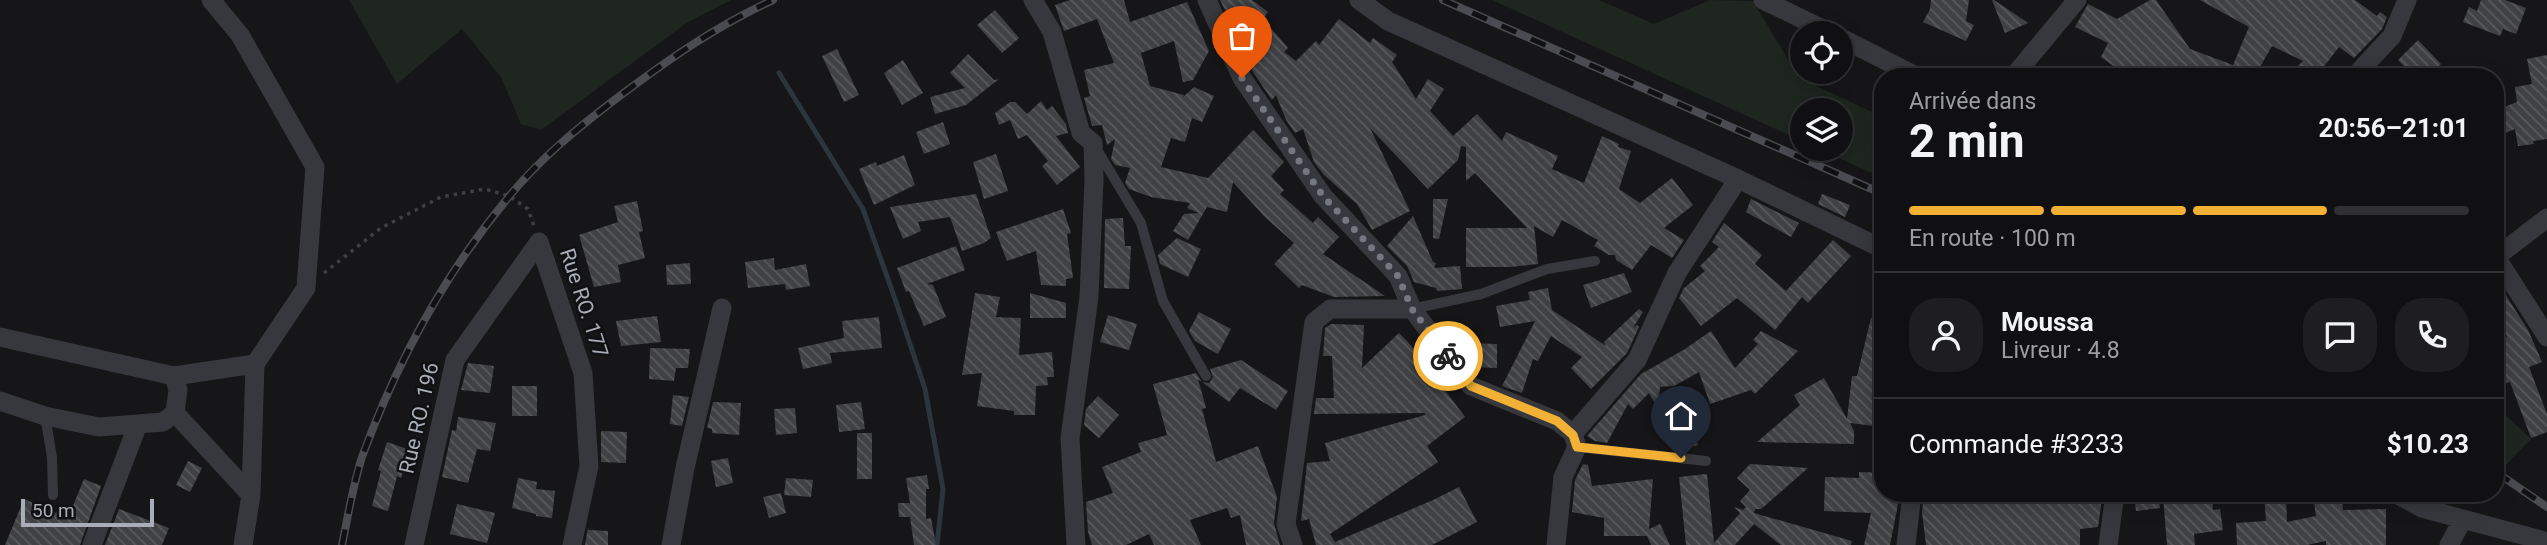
<!DOCTYPE html>
<html lang="fr">
<head>
<meta charset="utf-8">
<style>
	:root { --surface:#101012; --page:#1e1e20; --text:#f1f3f6; --muted:#9c9d9f; --line:#303032; --accent:#f2b134 }
	body { margin:0; font-family:Roboto,sans-serif; background:var(--page); color:var(--text); height:100vh; display:flex; flex-direction:column; font-size:26px; white-space:nowrap }
	* { box-sizing:border-box; margin:0 }
	p { font-size:23px; color:var(--muted) }
	.icon { flex:none; width:38px; height:38px; fill:none; stroke:currentColor; stroke-width:2; stroke-linecap:round; stroke-linejoin:round }
	.map { position:relative; flex:1; overflow:hidden }
	.panel { position:absolute; left:1874px; top:68px; width:630px; height:434px; display:flex; flex-direction:column; background:var(--surface); border-radius:28px; box-shadow:0 4px 18px #0003,0 0 0 2px var(--line) }
	.panel>* { flex:none }
	.tools { position:absolute; left:1790px; top:21px; display:grid; gap:14px }
	.tools a { display:grid; place-items:center; width:63px; height:63px; border-radius:50%; background:var(--surface); box-shadow:0 4px 18px #0003,0 0 0 2px var(--line); font-size:35px }
	.scale { position:absolute; left:21px; bottom:18px; width:133px; box-sizing:border-box; padding-left:7px; border:4px solid #a8adb8; border-top:0; font-size:19px; line-height:24px; white-space:nowrap; color:#a8adb8; -webkit-text-stroke:5px #111113; paint-order:stroke }
	.pin { position:absolute; display:grid; place-items:center; width:60px; height:60px; color:#fff; margin:-72px -30px; border-radius:50% 50% 50% 0; rotate:-45deg; box-shadow:0 0 7px #0007 }
	.pin .icon { rotate:45deg }
	.courier { position:absolute; display:grid; place-items:center; width:70px; height:70px; margin:-35px; border:5px solid #f2b134; border-radius:50%; background:#fff; color:#222; box-shadow:0 2px 9px #0007 }
	.head em { font-style:normal; font-weight:700 }
	.head div { display:flex; flex-direction:column-reverse }
	.head { display:flex; align-items:center; justify-content:space-between; height:119px; padding:0 35px }
	h1 { font-size:46px; font-weight:700; line-height:52px }
	.bar { display:grid; grid-template-columns:repeat(4,1fr); gap:10px 7px; align-content:center; height:84px; padding:0 35px }
	.bar i { height:9px; border-radius:5px; background:var(--line) }
	.bar .current { background:var(--accent) }
	.bar p { grid-column:span 4 }
	.line { display:flex; align-items:center; gap:18px; padding:0 35px; border-top:2px solid var(--line) }
	.line div { flex:1 }
	.round { display:grid; place-items:center; flex:none; width:74px; height:74px; border-radius:28px; background:var(--page) }
	.map>svg:first-child { display:block }
</style>
</head>
<body>
<div class="map">
<svg width="2547" height="545" viewBox="0 0 2547 545">
	<defs>
		<pattern id="building-back-hatch" width="6" height="6" patternUnits="userSpaceOnUse" patternTransform="scale(1.75)"><rect width="6" height="6" fill="#404145"/><path d="M-1 5l2 2M0 0l6 6M5-1l2 2" fill="none" stroke="#595a5e"/></pattern>
	</defs>
	<rect width="100%" height="100%" fill="#161618"/>
	<path fill="#1e261f" d="M349,0H731L688,22L541,130L521,124L501,77L462,29L397,84Z
		M1492,0H1599L1654,24L1710,0L1753,1L1799,78L1883,117V178L1819,149H1841V110H1802V141Z
		M2496,406L2531,439L2502,469L2496,466Z"/>
	<g fill="none" stroke-linecap="round" stroke-linejoin="round">
		<path stroke="#2c353c" stroke-width="5" d="M779,73L863,209L895,299L925,389L943,489L937,545"/>
	</g>
	<path fill="url(#building-back-hatch)" d="M1070,0H1124L1130,22L1187,2L1209,51L1193,80L1183,82L1174,41L1141,53L1150,86L1184,95L1183,97L1194,87L1214,96L1202,122L1192,118L1185,142L1171,138L1161,167L1208,178L1253,130L1284,162L1271,176L1284,190L1280,194L1313,223L1318,217L1339,237L1323,254L1385,296L1334,297L1302,285L1299,288L1274,264L1294,243L1265,217L1233,182L1227,212L1207,207L1188,240L1173,231L1184,214L1199,213L1187,208L1190,203L1151,197L1129,189L1125,183L1130,168L1115,165L1111,159L1115,139L1107,145L1102,125L1092,126L1084,98L1090,96L1084,70L1114,63L1097,19L1064,31L1055,5Z
		M1220,0H1252L1268,12L1263,19L1288,48L1284,52L1296,61L1316,41L1319,45L1339,19L1370,43L1373,38L1397,55L1392,62L1416,99L1428,79L1444,89L1430,111L1453,136L1477,114L1502,141L1506,132L1558,156L1552,169L1584,183L1602,136L1619,144L1618,147L1631,151L1619,189L1640,203L1672,178L1693,205L1664,228L1684,240L1672,258L1651,245L1632,270L1616,260L1615,255H1609L1594,246L1598,240L1562,220L1553,237L1534,226L1538,264L1511,267H1466V228H1527L1475,173L1466,181V147L1461,146L1458,160L1428,189L1370,128L1410,211L1372,230L1357,204L1324,175L1314,162L1303,129L1295,133L1286,120L1276,95L1272,100L1253,72L1241,46L1256,32L1225,10Z
		M1931,0H1969L1966,21L1974,25L1966,41L1923,22L1930,9Z
		M1992,0H1994L2028,23L2005,33Z
		M2150,0H2156L2190,49L2233,65L2249,27L2200,0H2355L2377,16L2380,12L2387,17L2382,29L2354,58L2339,47L2316,77H2286L2303,61L2272,46L2256,74L2260,77H2129L2101,57L2108,43L2075,27L2088,4L2117,19Z
		M2481,0H2505L2526,8L2516,34L2503,29L2500,36L2463,22L2469,7L2477,11Z
		M995,10L1019,38L1002,53L977,25Z
		M2418,40L2441,64L2428,77H2414L2398,60Z
		M837,49L859,95L844,102L822,56Z
		M968,54L994,80L999,79L966,105L935,114L930,97L965,88L950,73Z
		M2547,55V139L2533,141L2534,144L2518,146L2515,129L2496,137V110L2517,102L2515,87L2532,84L2527,59Z
		M903,60L923,93L902,105L884,73Z
		M1041,101L1047,110L1052,106L1066,124L1068,133L1056,136L1080,167L1057,185L1042,166L1048,161L1027,135L1018,139L1010,120L999,125L995,113L1010,102H1015L1027,114Z
		M943,122L950,144L924,154L916,132Z
		M996,154L1008,191L984,199L973,162Z
		M904,155L915,185L874,205L859,169L876,162L877,166Z
		M976,194L991,238L984,243L962,251L950,217L918,222L921,231L903,239L890,207Z
		M1822,194L1850,205L1845,217L1818,204Z
		M1433,199H1448L1439,239L1433,238Z
		M1751,199L1799,223L1791,237L1746,212Z
		M637,201L643,231L639,232L645,258L618,265L621,282L594,287L579,235L618,222L614,206Z
		M1063,209L1071,233L1067,234L1073,278L1066,279V286L1041,285L1036,251L1007,261L996,232Z
		M1413,216L1433,262L1436,263L1434,268L1460,266L1462,289L1437,291L1436,288L1414,282L1407,266L1387,246Z
		M1123,218L1125,246H1131L1129,289L1104,288L1105,219Z
		M1724,223L1762,255L1755,264L1786,291L1833,240L1851,256L1808,303L1802,297L1775,330L1737,298L1701,326L1679,298L1684,288L1705,271L1700,266L1719,247L1712,242Z
		M1177,238L1201,249L1188,277L1160,264L1158,255Z
		M956,246L965,270L927,284L933,285L946,317L924,326L909,291L906,292L897,268Z
		M774,258L775,270L806,264L810,286L786,290L785,284L748,288L745,262Z
		M690,263L691,284L667,285L666,265Z
		M1624,273L1632,292L1591,308L1583,285Z
		M1548,288L1552,310L1606,346L1604,342L1639,309L1643,312L1633,328L1637,325L1639,327L1627,353L1591,389L1571,368L1582,357L1551,336L1538,361L1533,359L1522,393L1502,386L1535,321L1500,327L1496,306L1530,300L1528,292Z
		M2502,289L2528,330L2542,362L2529,367L2547,414V432L2531,438L2510,382L2496,386V340L2507,337L2496,306V291Z
		M975,293L1000,297L996,317L1021,318L1019,355L1052,352L1054,377H1047L1048,385L1036,386L1035,415H1014V411L977,406L982,373L962,375Z
		M1030,293L1066,303V318H1030Z
		M1199,312L1231,329L1218,354L1195,341L1189,331Z
		M1108,315L1137,324L1129,350L1100,342Z
		M657,316L661,342L621,346L616,321Z
		M879,317L882,348L830,353L832,363L803,369L798,348L844,338L842,321Z
		M1871,318L1883,322V427L1850,423L1854,431V444L1757,442L1800,405L1794,395L1824,378L1847,419L1852,376H1857Z
		M1331,324L1364,325L1362,368L1399,333L1442,378L1439,382L1465,417L1427,446L1438,462L1330,534L1335,542L1433,500L1459,487L1477,522L1432,545H1316L1309,519L1301,521L1307,463L1330,461L1325,443L1425,415V413L1314,414L1316,398H1334L1332,356H1323L1325,328Z
		M1711,331L1735,368L1758,344L1753,340L1761,331L1798,351L1755,394L1751,390L1710,404L1699,372L1674,386L1660,387L1658,409L1649,393L1633,409L1628,404L1607,443L1595,441L1587,436L1641,374L1685,349Z
		M1466,343L1497,344V368L1472,367L1465,358Z
		M650,348L690,349L688,368H676L674,381L649,379Z
		M1241,360L1288,391L1276,410L1240,388L1229,402L1198,379L1206,408L1202,409L1216,462L1258,446L1277,497L1274,523L1280,545H1246L1240,515L1231,518L1227,508L1190,520L1201,545H1154L1149,534L1126,545H1092L1088,532L1086,502L1113,493L1102,467L1141,452L1138,443L1167,435L1153,384L1196,373L1202,382L1209,383L1213,377L1210,369Z
		M468,363L494,366L490,393L461,390Z
		M512,386H537V416H512Z
		M673,395L689,397L682,426L670,424Z
		M1098,396L1119,415L1099,438L1084,425L1086,409Z
		M713,402L741,403L739,435L712,433V429L707,428Z
		M861,402L865,429L839,432L836,405Z
		M795,408L797,433L776,435L774,409Z
		M458,417L496,423L490,451L477,449L468,483L442,477L452,430L456,431Z
		M1691,420L1698,445L1677,450L1674,424Z
		M601,431L627,432L626,463L601,462Z
		M857,433H872V479H857Z
		M387,442L410,450L401,478L397,476L388,511L372,506L381,471L378,470Z
		M728,458L733,483L716,487L711,461Z
		M188,461L202,468L190,492L176,485Z
		M1583,464L1588,465L1592,486L1653,479L1649,529L1660,524L1670,545H1651L1647,536H1604V518L1572,512L1575,480Z
		M1750,464L1808,468L1761,509H1755L1754,513L1852,541L1851,545H1781L1754,524L1735,545H1686L1679,477L1707,474L1714,543L1740,513L1734,507L1743,510L1746,507L1740,501L1750,490L1737,478Z
		M1859,472L1883,473V494H1900L1890,545H1864L1871,513L1824,511L1825,477L1859,478Z
		M927,475L929,489H926V519L931,518L936,545H914L910,517H899L898,503H910L906,478Z
		M518,478L537,482L536,489L555,491L552,518L536,516V514L512,508Z
		M786,478L813,480L811,497L784,495Z
		M84,479L101,486L80,545H5L24,499L56,513L58,508L70,513Z
		M781,493L786,513L769,518L763,497Z
		M1924,494H2099L2101,506L2098,527L2080,529V545H1926L1922,512Z
		M2158,494L2160,508L2136,511L2134,495Z
		M2187,494H2212L2213,510L2220,509L2223,530L2194,534L2195,545H2167L2163,496Z
		M2264,494H2286L2287,522L2316,516L2313,494H2341L2343,510L2386,509V545H2326V541L2307,545H2237L2236,523L2266,521Z
		M457,504L495,513L487,543L450,534Z
		M119,509L169,528L162,545H105Z
		M588,528L589,530L608,531V545H585Z"/>
	<g fill="none" stroke-linecap="round" stroke-linejoin="round">
		<path stroke="#3d3f44" stroke-width="3.5" stroke-dasharray="3.5 5" stroke-linecap="butt" d="M324,273L381,228L441,197L485,189L509,196L528,209L534,226"/>
		<path stroke="#37383d" stroke-width="10" d="M1096,148L1141,223L1163,301L1206,376
			M1412,309L1481,294L1547,269L1595,261
			M45,416L52,457L53,495
			M1577,447L1706,461"/>
		<path stroke="#37383d" stroke-width="19" d="M211,0L240,35L315,167L306,288L255,364L251,495L243,545
			M1033,0L1052,32L1081,133L1093,143L1094,180L1089,297L1070,438L1076,545
			M1207,0L1242,78L1323,196L1398,276L1412,309L1471,386L1557,421L1573,434L1577,447L1563,477L1556,545
			M1359,0L1388,21L1738,179L1883,249
			M1763,0L1831,33
			M1841,38L1918,77
			M2013,77L2077,0
			M2354,77L2392,36L2407,0
			M539,242L583,373L589,466L572,545
			M2496,257L2547,337
			M2496,257L2547,218
			M0,337L174,376L255,364
			M0,401L45,416L99,427L163,422L175,413L178,390L174,376
			M175,413L251,495
			M1573,434L1637,360L1677,273L1738,179
			M2396,494L2422,508L2541,540L2547,544
			M92,545L138,424
			M414,545L455,360L539,242
			M671,545L685,468L722,308
			M1293,545L1286,524L1314,322L1330,309H1412
			M1906,545L1912,494
			M2108,545L2115,494
			M2449,545L2463,519"/>
		<g stroke="#4a4c52" stroke-width="8">
			<path id="rail" d="M1443,0L1883,194
				M2496,472L2547,507
				M342,545C348,516 353,485 362,457C396,364 444,275 507,199C539,159 580,126 621,95C672,57 715,27 773,0"/>
		</g>
		<use href="#rail" stroke="#111113" stroke-width="5" stroke-dasharray="16" stroke-linecap="butt"/>
	</g>
	<g fill="none" stroke-linecap="round" stroke-linejoin="round">
		<path stroke="#757880" stroke-width="7" stroke-dasharray="0 12.6" d="M1242,78L1323,196L1398,276L1412,309L1448,356"/>
		<path stroke="#f2b134" stroke-width="9" d="M1448,356L1471,386L1557,421L1573,435L1577,447L1681,458"/>
	</g>
	<g text-anchor="middle" stroke-width="5" stroke-linejoin="round" paint-order="stroke">
		<g font-size="21" fill="#a8adb8" stroke="#111113">
			<text transform="translate(584 303) rotate(72)" y="7">Rue RO. 177</text>
			<text transform="translate(419 418) rotate(-77)" y="7">Rue RO. 196</text>
		</g>
	</g>
</svg>
<div class="tools">
<a><svg class="icon" aria-label="locate" viewBox="0 0 24 24"><circle cx="12" cy="12" r="6"/><path d="M12 2v4M12 18v4M2 12h4M18 12h4"/></svg></a>
<a><svg class="icon" aria-label="layers" viewBox="0 0 24 24"><path d="M12 4l9 5-9 5-9-5zM3 14l9 5 9-5"/></svg></a>
</div>
<div class="scale">50 m</div>
<div class="pin" style="left:1242px;top:78px;background:#ea580c"><svg class="icon" aria-label="bag" viewBox="0 0 24 24"><path d="M5 8h14l-1 12H6zM9 8a3 3 0 0 1 6 0"/></svg></div>
<div class="pin" style="left:1681px;top:458px;background:#1f2937"><svg class="icon" aria-label="home" viewBox="0 0 24 24"><path d="M3 11l9-7 9 7M6 9v11h12V9"/></svg></div>
<div class="courier" style="left:1448px;top:356px"><svg class="icon" aria-label="bike" viewBox="0 0 24 24"><circle cx="6" cy="16" r="4"/><circle cx="18" cy="16" r="4"/><path d="M6 16l4-8h5l3 8M10 8l3 8H6M13 5h3"/></svg></div>
<section class="panel">
<div class="head"><div><h1>2 min</h1><p>Arrivée dans</p></div><em>20:56–21:01</em></div>
<div class="bar"><i class="current"></i><i class="current"></i><i class="current"></i><i></i><p>En route · 100 m</p></div>
<div class="line" style="height:126px"><a class="round"><svg class="icon" aria-label="person" viewBox="0 0 24 24"><circle cx="12" cy="8" r="4"/><path d="M4 21q1-7 8-7t8 7"/></svg></a><div><b>Moussa</b><p>Livreur · 4.8</p></div><a class="round"><svg class="icon" aria-label="chat" viewBox="0 0 24 24"><path d="M4 5h16v11H9l-5 4z"/></svg></a><a class="round"><svg class="icon" aria-label="phone" viewBox="0 0 24 24"><path d="M5 4h4l2 5-3 2q2 4 5 5l2-3 5 2v4C11 20 4 13 5 4z"/></svg></a></div>
<div class="line" style="height:91px"><div>Commande #3233</div><b>$10.23</b></div>
</section>
</div>
</body>
</html>
